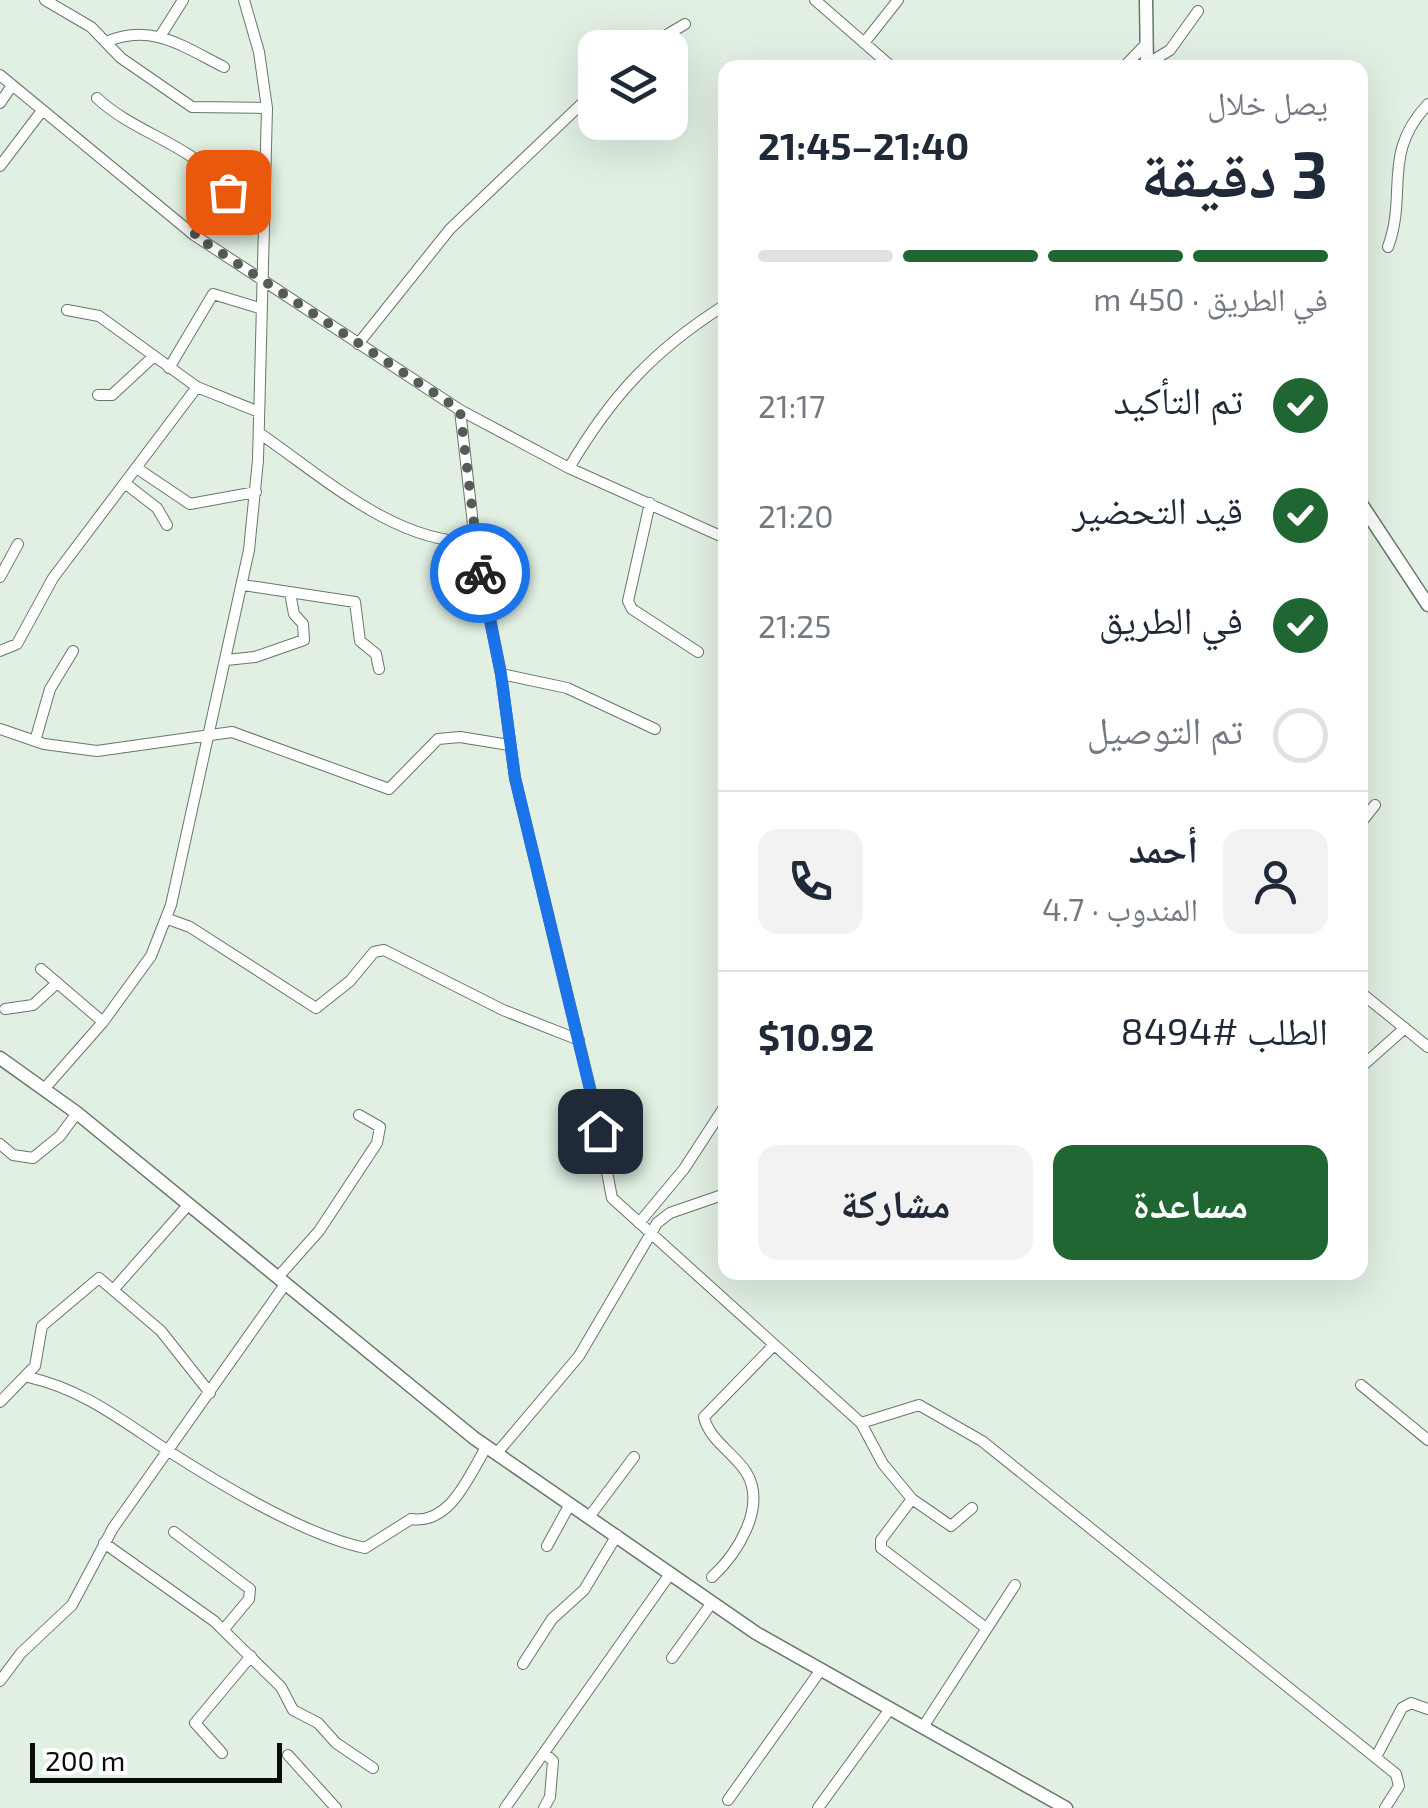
<!DOCTYPE html>
<html lang="ar">
<head>
<meta charset="utf-8">
<style>
	:root { --surface:#fff; --page:#f2f2f3; --text:#1f2937; --muted:#747a83; --line:#e0e1e3; --accent:#1f6632 }
	body { margin:0; font-family:"Exo 2","Noto Naskh Arabic",sans-serif; background:var(--page); color:var(--text); direction:rtl; height:100vh; display:flex; flex-direction:column; font-size:38px; white-space:nowrap }
	* { box-sizing:border-box; margin:0 }
	p { font-size:32px; color:var(--muted) }
	.icon { flex:none; width:55px; height:55px; fill:none; stroke:currentColor; stroke-width:2; stroke-linecap:round; stroke-linejoin:round }
	.map { position:relative; flex:1; overflow:hidden; direction:ltr }
	.panel { position:absolute; left:718px; top:60px; width:650px; height:1220px; display:flex; flex-direction:column; background:var(--surface); border-radius:20px; box-shadow:0 10px 40px #0002; direction:rtl }
	.panel>* { flex:none }
	.buttons { position:absolute; left:578px; top:30px; display:grid; gap:20px }
	.buttons a { display:grid; place-items:center; width:110px; height:110px; border-radius:20px; background:var(--surface); box-shadow:0 10px 40px #0002; font-size:50px }
	.scale { position:absolute; left:30px; bottom:25px; width:252px; box-sizing:border-box; padding-left:10px; border:5px solid #080d09; border-top:0; font-size:28px; line-height:35px; white-space:nowrap; color:#080d09; -webkit-text-stroke:8px #fff; paint-order:stroke }
	.pin { position:absolute; display:grid; place-items:center; width:85px; height:85px; color:#fff; margin:-42px; border-radius:20px; box-shadow:0 5px 15px #0006 }
	.courier { position:absolute; display:grid; place-items:center; width:100px; height:100px; margin:-50px; border:8px solid #1a73e8; border-radius:50%; background:#fff; color:#222; box-shadow:0 2px 12px #0007 }
	.headline em { font-style:normal; font-weight:700 }
	.headline div { display:flex; flex-direction:column-reverse }
	.headline { display:flex; align-items:center; justify-content:space-between; height:170px; padding:0 40px }
	h1 { font-size:65px; font-weight:700; line-height:75px }
	.bar { display:grid; grid-template-columns:repeat(4,1fr); gap:15px 10px; align-content:center; height:120px; padding:0 40px }
	.bar i { height:12px; border-radius:8px; background:var(--line) }
	.bar .current { background:var(--accent) }
	.bar p { grid-column:span 4 }
	.line { display:flex; align-items:center; gap:25px; padding:0 40px; border-top:2px solid var(--line) }
	.line div { flex:1 }
	.round { display:grid; place-items:center; flex:none; width:105px; height:105px; border-radius:20px; background:var(--page) }
	ol { padding:0 40px; list-style:none }
	li { display:flex; align-items:center; gap:30px; height:110px }
	li p { margin-inline-start:auto }
	li .icon { padding:10px; border-radius:50%; background:var(--accent); color:#fff; stroke-width:4 }
	li:last-child { color:var(--muted) }
	li i { width:55px; height:55px; border:5px solid var(--line); border-radius:50% }
	.button { display:flex; gap:20px; margin-top:auto; padding:20px 40px }
	.button a { flex:1; height:115px; border-radius:20px; background:var(--accent); color:#fff; font-size:40px; font-weight:700; line-height:115px; text-align:center }
	.button a+a { background:var(--page); color:var(--text) }
	.map>svg:first-child { display:block }
</style>
</head>
<body>
<div class="map">
<svg width="1428" height="1808" viewBox="0 0 1428 1808">
	<rect width="100%" height="100%" fill="#e1f0e3"/>
	<g fill="none" stroke-linecap="round" stroke-linejoin="round">
		<g stroke="#69766a" stroke-width="12">
			<path id="minor" d="M45,0L91,27L121,58L192,107L267,108
				M815,0L893,68
				M161,35L183,0
				M106,42C151,22 184,47 224,67
				M864,43L898,0
				M645,48L685,24
				M1147,64L1170,50L1198,11
				M1123,68L1146,44
				M0,75L194,235L460,410L569,468L725,538
				M97,98C135,134 195,145 226,189L224,202L194,235
				M0,103L11,87
				M0,166L41,112
				M724,172L725,173
				M1388,247C1408,192 1381,154 1428,104
				M67,310L99,316L197,387
				M358,344L450,229L595,91
				M169,368L213,294L259,308
				M98,395H112L153,357
				M460,410L475,542L501,674L515,778L594,1104L612,1198L861,1423L883,1464L912,1499L881,1540V1548L986,1628
				M259,433C321,475 395,544 475,542
				M569,468C611,396 655,349 725,305
				M138,469L190,504L256,492
				M126,484L157,508L167,525
				M650,503L628,601L632,609L698,652
				M0,577L18,544
				M243,585L355,602L360,641L376,654L379,669
				M0,651L17,644L53,578L197,387L259,412
				M226,660L255,657L304,640L303,624L294,614L290,593
				M501,674L567,688L655,729
				M0,729L44,744L97,751L232,732L389,789L438,739L460,737L509,745
				M35,741L50,689L73,651
				M1360,824L1375,805
				M168,919L190,927L316,1008L350,981L374,952L384,950L503,1010L579,1040
				M41,969L103,1022
				M1360,992L1428,1047
				M5,1009L33,1005L57,983
				M1360,1068L1405,1028
				M45,1088L103,1022L151,956L171,905L249,550L258,460L267,108L259,52L244,0
				M0,1144L13,1155L33,1158L60,1136L77,1113
				M639,1223L684,1169L725,1106
				M279,1276L319,1231L377,1143L380,1127L359,1115
				M114,1289L189,1204
				M28,1377C85,1390 122,1421 170,1452C223,1486 304,1535 365,1548L411,1519C451,1525 469,1475 487,1446
				M1361,1385L1428,1440
				M0,1402L35,1366L42,1326L99,1278L161,1331L210,1393
				M861,1423L919,1405L982,1441L1396,1774L1399,1786L1385,1808
				M497,1453L579,1356L657,1223L670,1213L725,1194
				M912,1499L951,1526L972,1508
				M589,1517L634,1457
				M174,1532L250,1589L249,1599L224,1629
				M104,1543L214,1621L281,1687L293,1710L318,1723L336,1743L373,1768
				M547,1546L570,1504
				M712,1577C736,1555 768,1507 746,1472C734,1453 709,1440 704,1417L774,1345
				M672,1658L711,1604
				M523,1664L552,1619L584,1590L617,1535
				M0,1681L21,1653L72,1605L113,1528L286,1283
				M923,1727L1015,1585
				M222,1753L195,1723L251,1656
				M288,1755L336,1808
				M1376,1757L1402,1708L1411,1703L1428,1709
				M728,1800L820,1671
				M505,1808L670,1574
				M544,1808L550,1797L553,1761L544,1753
				M818,1808L890,1709"/>
		</g>
		<g stroke="#69766a" stroke-width="15">
			<path id="tertiary" d="M1146,0L1147,68
				M1360,502L1428,605
				M0,1058L77,1113L474,1438L756,1633L1066,1808"/>
		</g>
		<use href="#minor" stroke="#fff" stroke-width="10"/>
		<use href="#tertiary" stroke="#fff" stroke-width="12"/>
	</g>
	<g fill="none" stroke-linecap="round" stroke-linejoin="round">
		<path stroke="#545c55" stroke-width="10" stroke-dasharray="0 18" d="M228,192L224,202L194,235L460,410L480,573"/>
		<path stroke="#1a73e8" stroke-width="12" d="M480,573L501,674L515,778L600,1131"/>
	</g>
</svg>
<div class="buttons">
<a><svg class="icon" aria-label="layers" viewBox="0 0 24 24"><path d="M12 4l9 5-9 5-9-5zM3 14l9 5 9-5"/></svg></a>
</div>
<div class="scale">200 m</div>
<div class="pin" style="left:228px;top:192px;background:#ea580c"><svg class="icon" aria-label="bag" viewBox="0 0 24 24"><path d="M5 8h14l-1 12H6zM9 8a3 3 0 0 1 6 0"/></svg></div>
<div class="pin" style="left:600px;top:1131px;background:#1f2937"><svg class="icon" aria-label="home" viewBox="0 0 24 24"><path d="M3 11l9-7 9 7M6 9v11h12V9"/></svg></div>
<div class="courier" style="left:480px;top:573px"><svg class="icon" aria-label="bike" viewBox="0 0 24 24"><circle cx="6" cy="16" r="4"/><circle cx="18" cy="16" r="4"/><path d="M6 16l4-8h5l3 8M10 8l3 8H6M13 5h3"/></svg></div>
<section class="panel">
<div class="headline"><div><h1>3 دقيقة</h1><p>يصل خلال</p></div><em>21:40–21:45</em></div>
<div class="bar"><i class="current"></i><i class="current"></i><i class="current"></i><i></i><p>في الطريق · 450 m</p></div>
<ol>
<li><svg class="icon" aria-label="check" viewBox="0 0 24 24"><path d="M5 12l5 5 9-10"/></svg>تم التأكيد<p>21:17</p></li>
<li><svg class="icon" aria-label="check" viewBox="0 0 24 24"><path d="M5 12l5 5 9-10"/></svg>قيد التحضير<p>21:20</p></li>
<li><svg class="icon" aria-label="check" viewBox="0 0 24 24"><path d="M5 12l5 5 9-10"/></svg>في الطريق<p>21:25</p></li>
<li><i></i>تم التوصيل</li>
</ol>
<div class="line" style="height:180px"><a class="round"><svg class="icon" aria-label="person" viewBox="0 0 24 24"><circle cx="12" cy="8" r="4"/><path d="M4 21q1-7 8-7t8 7"/></svg></a><div><b>أحمد</b><p>المندوب · 4.7</p></div><a class="round"><svg class="icon" aria-label="phone" viewBox="0 0 24 24"><path d="M5 4h4l2 5-3 2q2 4 5 5l2-3 5 2v4C11 20 4 13 5 4z"/></svg></a></div>
<div class="line" style="height:130px"><div>الطلب #8494</div><b>$10.92</b></div>
<div class="button"><a>مساعدة</a><a>مشاركة</a></div>
</section>
</div>
</body>
</html>
